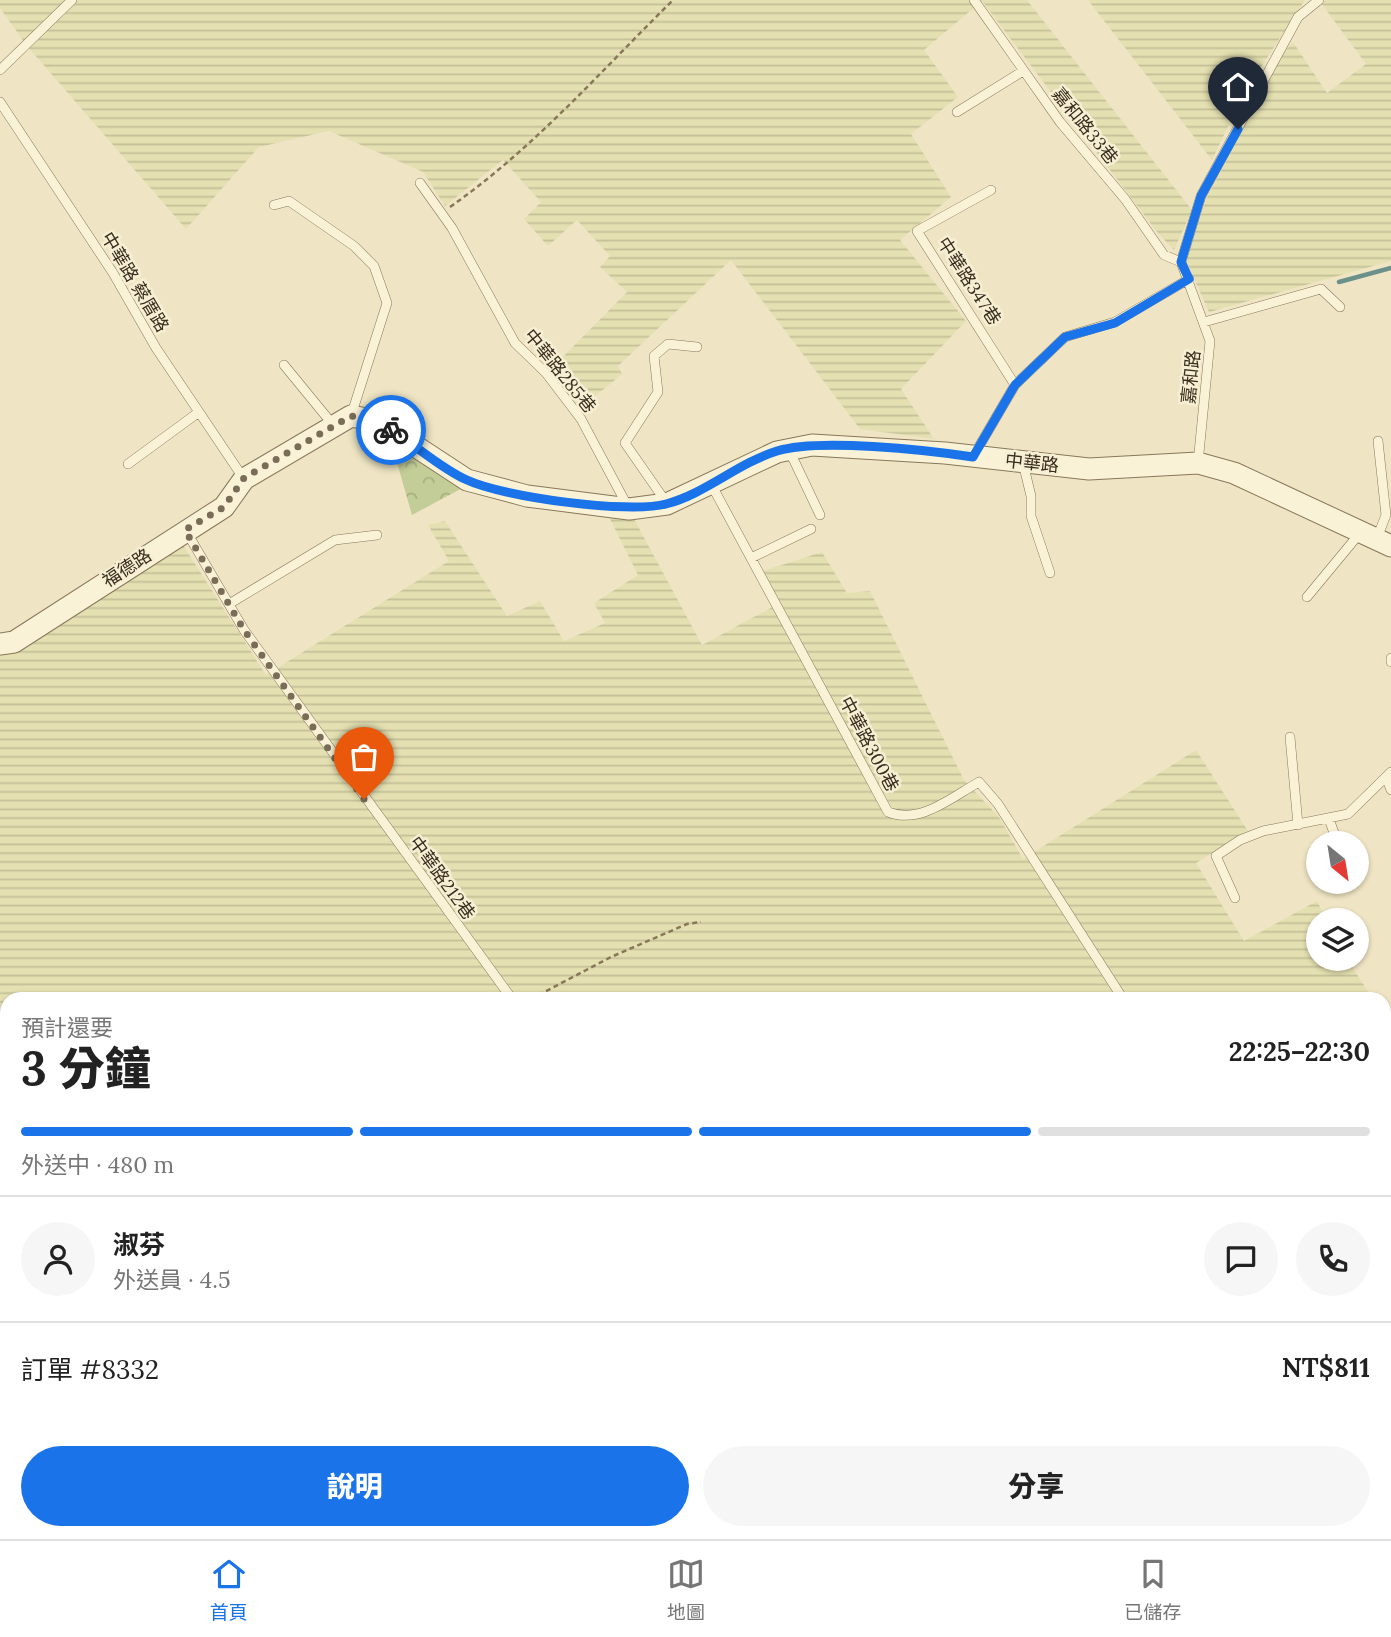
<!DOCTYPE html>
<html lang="zh-TW">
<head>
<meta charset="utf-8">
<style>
	:root { --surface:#fff; --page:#f6f6f6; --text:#222; --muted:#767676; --line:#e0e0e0; --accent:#1a73e8 }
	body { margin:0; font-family:Lora,"Noto Sans TC",serif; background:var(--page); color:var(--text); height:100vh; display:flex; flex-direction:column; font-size:26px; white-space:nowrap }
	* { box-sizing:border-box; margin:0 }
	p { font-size:23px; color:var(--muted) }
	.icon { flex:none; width:38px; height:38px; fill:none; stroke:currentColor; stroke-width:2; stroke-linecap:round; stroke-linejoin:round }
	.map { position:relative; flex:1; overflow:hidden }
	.details { position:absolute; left:0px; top:992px; width:1391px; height:548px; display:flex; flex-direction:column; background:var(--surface); border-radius:21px 21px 0 0; box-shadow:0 2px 5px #0004 }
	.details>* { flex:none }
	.needle { width:46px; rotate:150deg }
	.fabs { position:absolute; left:1306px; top:831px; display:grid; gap:14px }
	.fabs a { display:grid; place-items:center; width:63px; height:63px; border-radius:50%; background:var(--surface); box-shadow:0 2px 5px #0004; font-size:35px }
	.pin { position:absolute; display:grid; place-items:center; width:60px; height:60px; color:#fff; margin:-72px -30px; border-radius:50% 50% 50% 0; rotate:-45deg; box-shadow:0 0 7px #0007 }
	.pin .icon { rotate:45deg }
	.courier { position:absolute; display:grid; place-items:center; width:70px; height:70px; margin:-35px; border:5px solid #1a73e8; border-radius:50%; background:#fff; color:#222; box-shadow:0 2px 9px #0007 }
	.summary em { font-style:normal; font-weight:800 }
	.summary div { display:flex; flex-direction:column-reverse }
	.summary { display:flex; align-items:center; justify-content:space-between; height:119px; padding:0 21px }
	h1 { font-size:46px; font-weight:800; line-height:52px }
	.bar { display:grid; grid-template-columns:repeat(4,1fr); gap:10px 7px; align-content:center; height:84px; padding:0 21px }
	.bar i { height:9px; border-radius:5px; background:var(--line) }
	.bar .on { background:var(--accent) }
	.bar p { grid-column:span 4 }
	.line { display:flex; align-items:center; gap:18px; padding:0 21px; border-top:2px solid var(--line) }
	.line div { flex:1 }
	.round { display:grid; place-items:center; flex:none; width:74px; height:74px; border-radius:37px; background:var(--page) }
	.primary-button { display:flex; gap:14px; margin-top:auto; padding:14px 21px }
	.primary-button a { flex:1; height:80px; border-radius:42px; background:var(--accent); color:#fff; font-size:28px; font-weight:800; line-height:80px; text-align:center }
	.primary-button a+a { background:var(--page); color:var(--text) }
	.tabs { display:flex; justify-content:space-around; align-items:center; height:98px; border-top:2px solid var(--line); background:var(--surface); font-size:19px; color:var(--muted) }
	.tabs a { display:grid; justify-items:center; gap:4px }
	.tabs .on { color:var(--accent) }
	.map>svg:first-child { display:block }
</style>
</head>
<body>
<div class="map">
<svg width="1391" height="1539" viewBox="0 0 1391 1539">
	<defs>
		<pattern id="farmland-rules" width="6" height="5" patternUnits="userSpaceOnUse" patternTransform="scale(1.75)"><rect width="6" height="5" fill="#e4e0b1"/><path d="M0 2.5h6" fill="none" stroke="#c4c098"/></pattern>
		<pattern id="forest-crowns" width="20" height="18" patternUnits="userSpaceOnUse" patternTransform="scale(1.75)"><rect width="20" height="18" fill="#c2cd97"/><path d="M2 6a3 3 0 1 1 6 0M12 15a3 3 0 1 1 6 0" fill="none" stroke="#a7b082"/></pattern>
	</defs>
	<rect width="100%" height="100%" fill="#efe5c4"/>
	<path fill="url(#farmland-rules)" d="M0,0H1027L1192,210L1174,250L1157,232L982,1L924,50L958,97L911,134L951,197L900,240L966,321L901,389L934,439L860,429L731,260L618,366L622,374L581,408L550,370L627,292L600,267L610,256L577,220L548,246L524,219L541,202L503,160L445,206L423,172L329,131L259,147L186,229L27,46L0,8Z
		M1088,0H1305L1244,93L1212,160Z
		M1325,0H1391V261L1209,312L1186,261L1206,199L1283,53L1293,42L1327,93L1366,64L1321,3Z
		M609,517H633L702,645L780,603L763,571L822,552L847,593L870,591L964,780L999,817L1023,859L1196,750L1248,831L1196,863L1244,941L1317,901L1327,920H1318V959H1347L1373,999H7V1533H776L768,1539H0V653L181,542L266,675L449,561L428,525L445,521L507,616L540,601L564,641L605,623L594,603L638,575Z
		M1384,1016L1391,1023V1130L1384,1135Z
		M1389,1160L1391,1539H1088L1086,1536L1081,1539H801L808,1533H1384V1163Z"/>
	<path fill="url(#forest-crowns)" d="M388,431L468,485L412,515Z"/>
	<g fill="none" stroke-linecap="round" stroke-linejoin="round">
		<path stroke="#6c908a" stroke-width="4.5" d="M1339,282L1391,268"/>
		<g stroke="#89775a" stroke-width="10">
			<path id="service" d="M974,0L1060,122L1125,199L1164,255L1181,262
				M0,70L72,0
				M0,102L113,273L156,348L244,479
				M957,112L1023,71
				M420,183L452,228L515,343L546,373L581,419L628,507
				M991,190L917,231L1015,385
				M274,205L289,201L354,246L374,266L387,303L351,416
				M1204,322L1321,289L1340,307
				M284,365L334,426
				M789,450L820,515
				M974,455L1015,385L1065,337L1115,322L1189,279
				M1023,463L1031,496V516L1050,573
				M1198,463L1210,341L1181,262L1201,196L1298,17L1319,0
				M128,464L199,412
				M711,484L888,812C920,825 952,797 979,782L998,804L1123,999
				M666,502L625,443L658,392L654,356L668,344L697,347
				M186,531L244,630L512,999
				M1377,538L1386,515L1378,441
				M751,558L811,529
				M1307,597L1360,533
				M229,604L335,540L377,535
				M1391,658V662
				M1290,737L1298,825
				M1386,777L1391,790
				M1329,819L1338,844
				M1235,898L1216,856L1240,840L1263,831L1348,814L1391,772
				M830,1533L833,1539"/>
		</g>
		<g stroke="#89775a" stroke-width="23">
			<path id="tertiary" d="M0,644L14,642L224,507L244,479L351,416L377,421L467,480L527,496L629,509L667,504L777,452L812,445L945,453L1089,469L1198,463L1234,473L1391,546
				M1384,1146L1391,1141
				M787,1539L794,1533"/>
		</g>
		<path stroke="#89775a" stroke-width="2.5" stroke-dasharray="5 3.5" stroke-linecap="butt" d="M450,207C533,149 601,71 673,0
			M531,999L611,957L687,924L701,922
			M0,1061L7,1065"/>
		<use href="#service" stroke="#f9f2d7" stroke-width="9"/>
		<use href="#tertiary" stroke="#f9f2d7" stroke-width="21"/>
	</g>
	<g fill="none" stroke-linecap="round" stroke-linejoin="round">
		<path stroke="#796d58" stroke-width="7" stroke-dasharray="0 12.6" d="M364,799L244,630L185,530L224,507L244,478L351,416L377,421L391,430"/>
		<path stroke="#1a73e8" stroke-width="9" d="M391,430C416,445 440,468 467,480C503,497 628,514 666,504C705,494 738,463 777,451C818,438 927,450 973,457L1015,385L1065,337L1115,323L1189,279L1181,262L1201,196L1238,129"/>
	</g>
	<g text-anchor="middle" stroke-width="5" stroke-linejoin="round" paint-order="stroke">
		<g font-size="18" fill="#392d1e" stroke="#f6efd3">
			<text transform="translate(1085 126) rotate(51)" y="6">嘉和路33巷</text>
			<text transform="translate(969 281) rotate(57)" y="6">中華路347巷</text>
			<text transform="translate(135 282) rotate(59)" y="6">中華路 蔡厝路</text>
			<text transform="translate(560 371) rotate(51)" y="6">中華路285巷</text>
			<text transform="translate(1191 377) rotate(-84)" y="6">嘉和路</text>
			<text transform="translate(1032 463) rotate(6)" y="6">中華路</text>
			<text transform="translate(127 568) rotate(-33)" y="6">福德路</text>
			<text transform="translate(869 744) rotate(62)" y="6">中華路300巷</text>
			<text transform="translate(442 878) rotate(54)" y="6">中華路212巷</text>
		</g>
	</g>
</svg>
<div class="fabs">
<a><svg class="needle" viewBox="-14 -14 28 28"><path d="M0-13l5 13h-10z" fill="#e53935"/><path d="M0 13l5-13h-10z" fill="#767676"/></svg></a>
<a><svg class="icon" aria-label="layers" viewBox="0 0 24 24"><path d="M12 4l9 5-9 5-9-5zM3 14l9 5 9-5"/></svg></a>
</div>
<div class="pin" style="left:364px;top:799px;background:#ea580c"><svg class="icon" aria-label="bag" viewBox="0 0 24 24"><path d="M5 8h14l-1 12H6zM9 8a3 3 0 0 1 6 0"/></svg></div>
<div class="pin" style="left:1238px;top:129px;background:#1f2937"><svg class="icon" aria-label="home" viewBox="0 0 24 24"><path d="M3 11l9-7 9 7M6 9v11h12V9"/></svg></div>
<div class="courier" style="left:391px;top:430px"><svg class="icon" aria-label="bike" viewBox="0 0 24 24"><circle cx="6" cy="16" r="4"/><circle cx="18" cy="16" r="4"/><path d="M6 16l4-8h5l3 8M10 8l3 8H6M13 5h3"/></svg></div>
<section class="details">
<div class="summary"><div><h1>3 分鐘</h1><p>預計還要</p></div><em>22:25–22:30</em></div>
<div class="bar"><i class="on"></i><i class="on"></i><i class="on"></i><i></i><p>外送中 · 480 m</p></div>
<div class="line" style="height:126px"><a class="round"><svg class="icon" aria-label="person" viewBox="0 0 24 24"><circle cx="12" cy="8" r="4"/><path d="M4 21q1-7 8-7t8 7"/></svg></a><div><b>淑芬</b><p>外送員 · 4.5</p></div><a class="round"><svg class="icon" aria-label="chat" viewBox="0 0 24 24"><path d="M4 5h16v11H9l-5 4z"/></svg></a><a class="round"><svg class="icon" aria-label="phone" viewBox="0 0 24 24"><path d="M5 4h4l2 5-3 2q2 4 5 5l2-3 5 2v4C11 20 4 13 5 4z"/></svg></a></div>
<div class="line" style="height:91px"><div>訂單 #8332</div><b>NT$811</b></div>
<div class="primary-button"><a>說明</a><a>分享</a></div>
</section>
</div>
<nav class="tabs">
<a class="on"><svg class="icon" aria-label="home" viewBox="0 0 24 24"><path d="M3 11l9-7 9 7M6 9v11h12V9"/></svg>首頁</a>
<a><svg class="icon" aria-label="map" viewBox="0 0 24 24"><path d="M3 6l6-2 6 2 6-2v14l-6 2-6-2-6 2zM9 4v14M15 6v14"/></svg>地圖</a>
<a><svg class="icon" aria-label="saved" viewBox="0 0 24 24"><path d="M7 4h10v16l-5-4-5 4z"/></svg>已儲存</a>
</nav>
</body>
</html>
